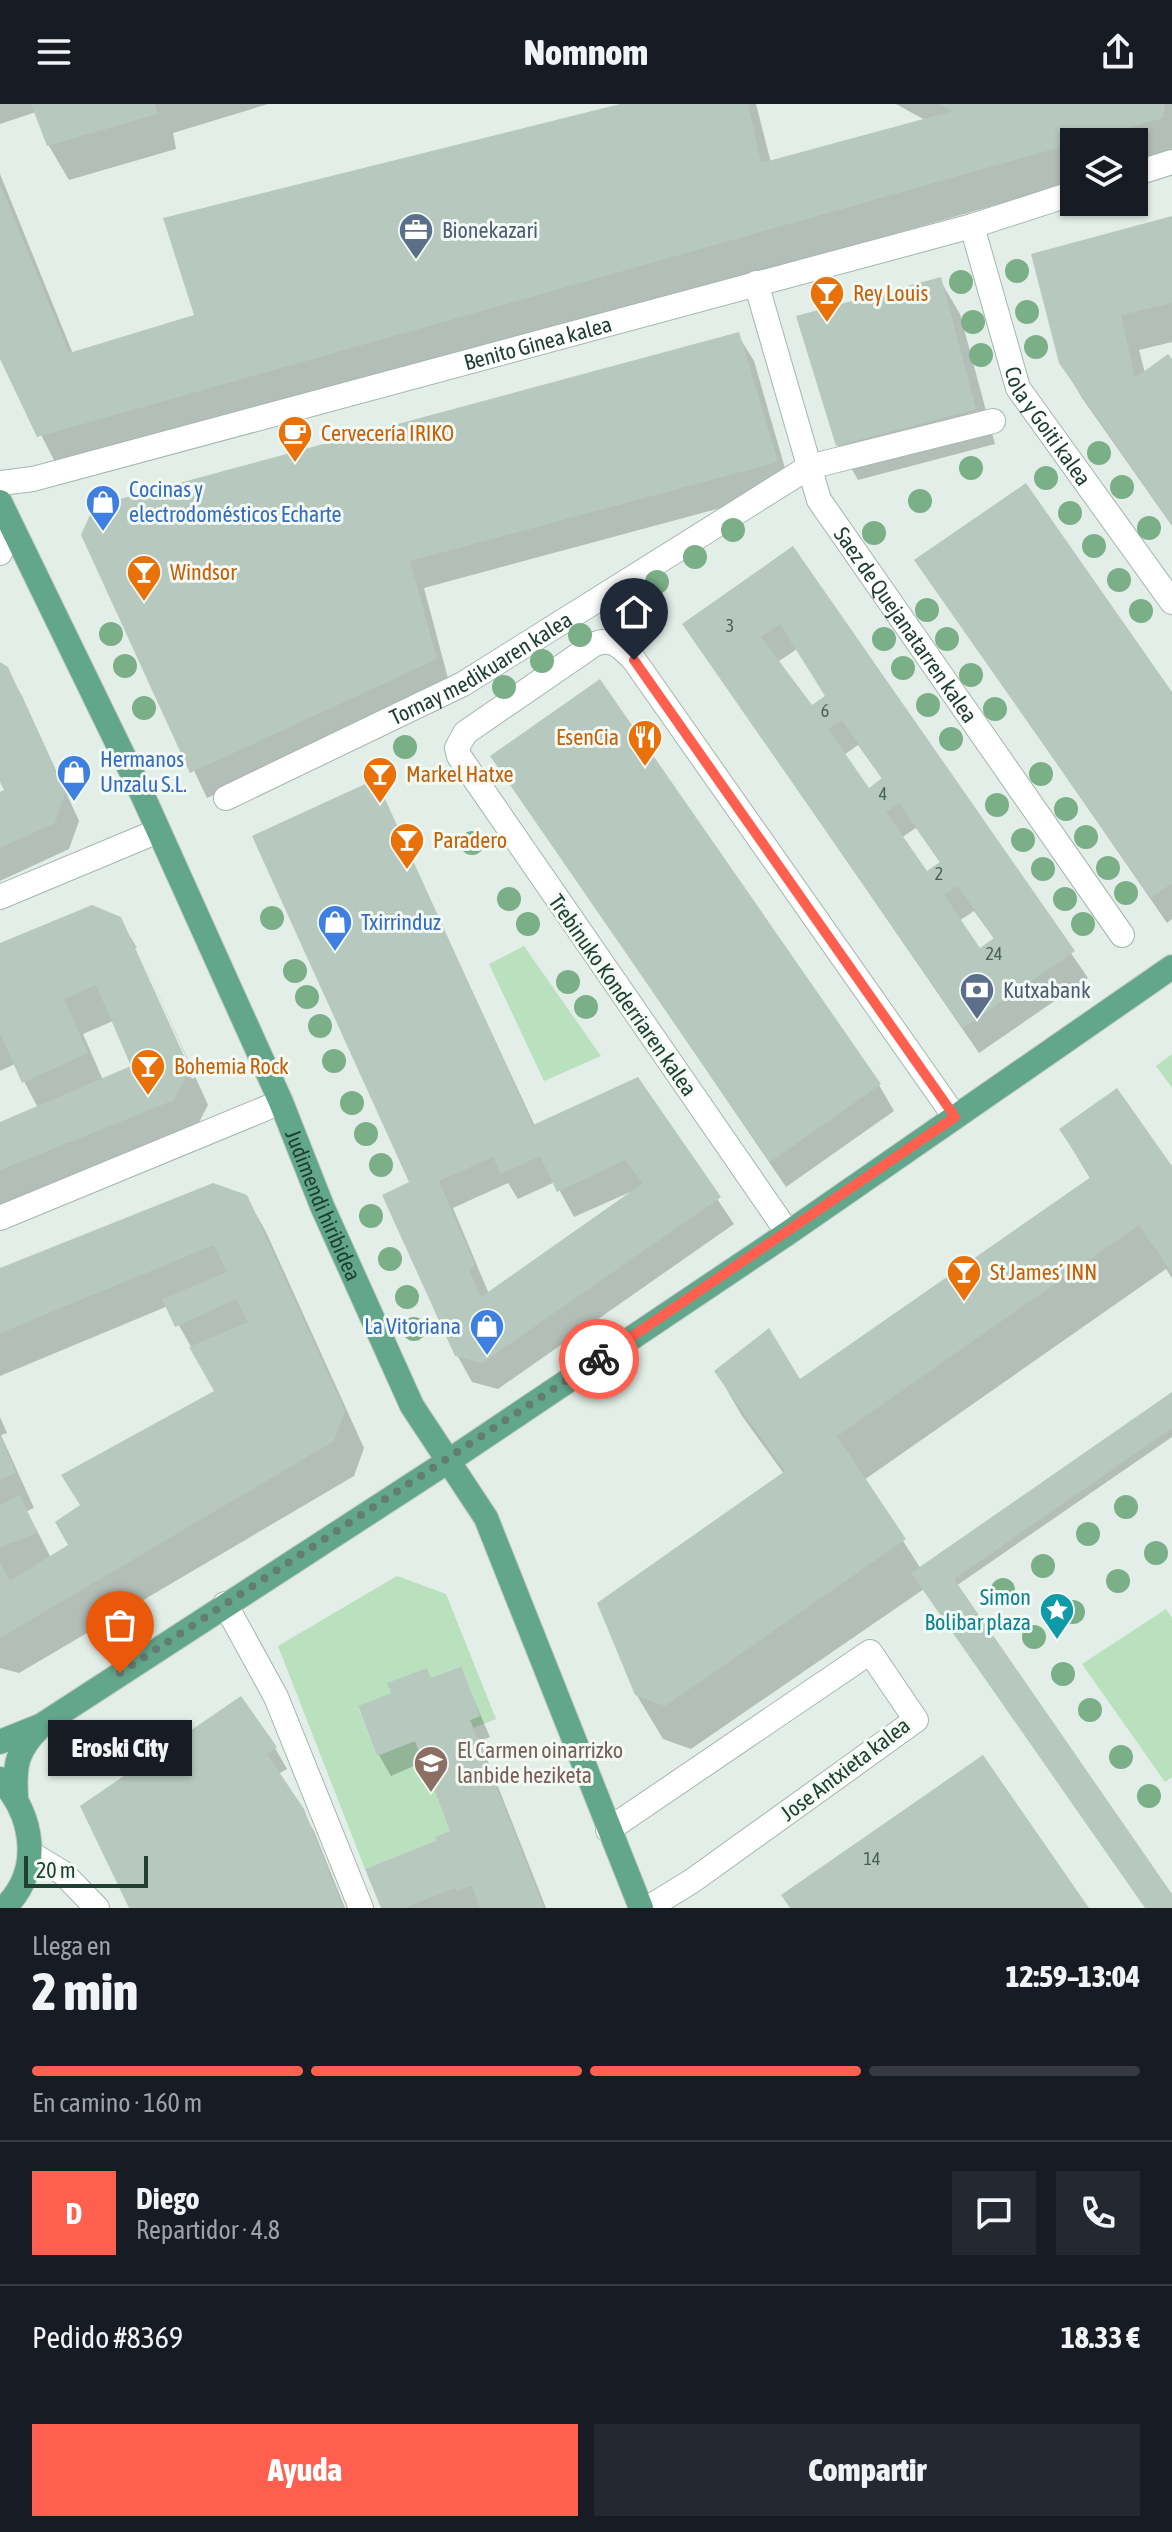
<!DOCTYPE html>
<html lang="es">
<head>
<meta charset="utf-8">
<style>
	:root { --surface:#171b24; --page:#242831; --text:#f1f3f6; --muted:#9ea1a6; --line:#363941; --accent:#ff5f4e }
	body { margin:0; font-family:"Asap Condensed",sans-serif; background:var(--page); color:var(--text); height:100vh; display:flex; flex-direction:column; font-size:30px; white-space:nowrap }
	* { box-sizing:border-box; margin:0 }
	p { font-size:26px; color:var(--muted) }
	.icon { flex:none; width:44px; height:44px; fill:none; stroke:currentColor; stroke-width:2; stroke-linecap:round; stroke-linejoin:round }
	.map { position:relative; height:1804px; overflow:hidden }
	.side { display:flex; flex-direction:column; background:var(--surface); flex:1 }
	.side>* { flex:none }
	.buttons { position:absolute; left:1060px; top:24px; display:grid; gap:16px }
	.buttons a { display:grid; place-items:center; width:88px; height:88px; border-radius:0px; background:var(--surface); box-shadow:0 2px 6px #0004; font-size:40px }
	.scale { position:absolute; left:24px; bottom:20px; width:124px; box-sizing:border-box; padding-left:8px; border:4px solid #204033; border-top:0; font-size:22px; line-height:28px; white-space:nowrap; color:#204033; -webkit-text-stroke:6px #f3faf5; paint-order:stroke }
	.pin { position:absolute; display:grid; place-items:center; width:68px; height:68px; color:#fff; margin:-82px -34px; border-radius:50% 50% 50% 0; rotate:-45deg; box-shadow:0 0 8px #0007 }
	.pin .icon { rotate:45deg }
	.courier { position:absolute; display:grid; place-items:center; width:80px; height:80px; margin:-40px; border:6px solid #ff5f4e; border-radius:50%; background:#fff; color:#222; box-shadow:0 2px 10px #0007 }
	.bubble { position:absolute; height:56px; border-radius:0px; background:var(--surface); box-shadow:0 2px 6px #0004; font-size:26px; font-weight:800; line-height:56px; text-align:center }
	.head em { font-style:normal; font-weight:800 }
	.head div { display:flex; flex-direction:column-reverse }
	.head { display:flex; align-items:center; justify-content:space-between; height:136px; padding:0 32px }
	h1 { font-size:52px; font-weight:800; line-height:60px }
	.bar { display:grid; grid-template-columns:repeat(4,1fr); gap:12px 8px; align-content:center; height:96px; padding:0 32px }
	.bar i { height:10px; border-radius:6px; background:var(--line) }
	.bar .current { background:var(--accent) }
	.bar p { grid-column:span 4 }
	.line { display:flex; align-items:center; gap:20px; padding:0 32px; border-top:2px solid var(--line) }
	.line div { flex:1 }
	.round { display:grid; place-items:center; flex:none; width:84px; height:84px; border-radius:0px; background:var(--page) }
	.primary-button { display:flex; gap:16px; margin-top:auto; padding:16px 32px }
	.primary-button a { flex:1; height:92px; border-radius:0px; background:var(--accent); color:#fff; font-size:32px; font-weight:800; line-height:92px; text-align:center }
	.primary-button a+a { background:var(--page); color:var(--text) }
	header { display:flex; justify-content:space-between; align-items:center; height:104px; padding:0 32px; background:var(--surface); font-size:36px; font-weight:800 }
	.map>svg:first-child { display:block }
</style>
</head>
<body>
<header><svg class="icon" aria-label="menu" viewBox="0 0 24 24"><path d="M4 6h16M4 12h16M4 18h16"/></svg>Nomnom<svg class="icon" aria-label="share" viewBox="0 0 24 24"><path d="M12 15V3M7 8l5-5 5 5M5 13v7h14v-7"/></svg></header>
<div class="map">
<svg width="1172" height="1804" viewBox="0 0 1172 1804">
	<rect width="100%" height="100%" fill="#e2eee7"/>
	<path fill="#b9e1bd" d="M524,842L601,952L544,977L489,860Z
		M1172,950V984L1156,962Z
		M397,1472L446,1490L496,1615L473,1624L470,1616L480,1612L460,1562L431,1574L388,1580L391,1589L358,1603L377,1652L415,1637L450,1727L436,1733L437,1736L365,1765L278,1542Z
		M1166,1505L1172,1514V1673L1165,1678L1082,1560Z"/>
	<path fill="#0003" fill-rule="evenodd" d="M0,0H268L173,29L176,45L69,76L49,42L36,8L0,20Z
		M628,0H756L771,59L925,16L896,0H1172V51L1134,62V38H1074V79L59,366L0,250V70L73,250L197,212Z
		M1172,114V238L1139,246L1145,269L1172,258V422L1082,294L1061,258Z
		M940,176L960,210L995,340L858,376L838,341Z
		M738,231L754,257L791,385L424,484L450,582L207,694L83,431Z
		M793,445L1088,874L979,949L684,521ZM797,545L827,593L811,604L776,559ZM858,641L883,676L869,686L844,651ZM916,724L941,760L926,770L901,734ZM974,807L995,836L980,846L959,817Z
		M917,457L1172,592V815L1167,819Z
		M0,561L6,564L22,592L79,717L69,745L0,777V690L6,687L0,672Z
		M493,653L879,981L894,1007L786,1083Z
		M375,678L535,1022L637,976L734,1120L498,1285L472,1278L457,1251L412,1079ZM555,1078L574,1113L637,1085L489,1190L453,1104L508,1079L518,1095Z
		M119,814L137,844H133L192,975L196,973L139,848L208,1001L193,1030L0,1109V1021L38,1004L15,960L0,967V841ZM113,917L134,963L103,976L83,930Z
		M1061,1026L1172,1066V1174L1166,1165L864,1376L921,1465L1172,1291V1333L956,1482L1172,1793V1804H1147L924,1485L691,1645L663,1635L636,1590L784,1370L742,1312L716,1267L800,1278L1091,1076Z
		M246,1092L266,1128L364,1344L354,1372L19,1569L0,1564V1313L7,1329L1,1331L34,1404L27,1407L51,1454L70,1442L82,1403L216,1287L168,1202L0,1272V1166Z
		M460,1564L490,1633L480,1637L546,1804H383L440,1738L453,1728L425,1657L391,1672L379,1651L431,1576Z
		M275,1644L287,1665L278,1670L314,1727L345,1804H131L83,1702Z"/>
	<path fill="#b7c9bf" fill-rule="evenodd" d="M31,0H155L157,10L47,42Z
		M620,0H748L761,59L953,7L939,0H1165L1163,14L37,333L0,255V80L69,249L194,211L163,114Z
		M1172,112V199L1121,211L1135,274L1168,250L1172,255V421L1059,259L1031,150Z
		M941,173L976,305L836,342L796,212Z
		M739,228L778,358L410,457L437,555L190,669L81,431L94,402Z
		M1026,379L1172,588V779L1151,794L914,456Z
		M793,442L1075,847L963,924L682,520ZM780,520L825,592L812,601L761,533ZM842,616L882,674L869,684L828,625ZM899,699L940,758L927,767L886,708ZM958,782L994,834L980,844L944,791Z
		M0,558L8,563L65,689L55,719L0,744V688L4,686L0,678Z
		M600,575L881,980L770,1058L490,652Z
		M376,675L533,1021L638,973L721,1093L482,1259L455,1252L382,1091L409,1078L252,732ZM540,1052L557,1088L625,1056L643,1079L481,1193L469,1166L475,1161L439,1077L493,1053L501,1070Z
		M92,801L121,813L190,965L174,996L0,1066V1018L131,962L96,881L64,895L88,949L22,979L0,929V839Z
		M1117,984L1172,1062V1169L1139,1121L837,1332L906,1435L665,1602L635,1591L597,1499L785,1367L714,1267L769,1224L800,1275L1091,1073L1059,1025Z
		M213,1079L247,1091L345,1307L334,1337L0,1534V1458L10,1477L68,1441L55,1418L80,1401L61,1371L214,1287L189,1243L248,1218L236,1195L175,1223L162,1195L227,1168L214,1141L0,1229V1164Z
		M1172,1288V1324L954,1475L1172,1790V1804H1145L911,1469Z
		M0,1331L16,1369L0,1376Z
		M20,1391L37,1429L0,1443V1401Z
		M461,1562L480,1612L470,1616L544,1804H480L472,1782L457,1787L455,1784L404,1804H381L365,1765L437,1736L435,1733L450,1727L415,1637L377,1652L358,1602L391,1589L387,1579L427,1564L431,1574Z
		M241,1592L277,1643L267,1650L304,1705L343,1804H129L80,1702Z
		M983,1651L1089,1804H790L781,1791Z"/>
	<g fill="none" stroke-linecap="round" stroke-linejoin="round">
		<g stroke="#a4b6ad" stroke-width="26">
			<g id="minor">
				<path d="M1134,70L1172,58"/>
				<path id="s1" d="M972,122L1018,284L1172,498"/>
				<path id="s2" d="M756,179L819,396L1122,831"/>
				<path id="s3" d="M0,379L33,375L972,122L1074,89"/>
				<path d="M0,449L10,421"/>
				<path id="s4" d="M226,694L463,580L809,363L993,317"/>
				<path d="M0,793L158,727"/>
				<path d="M0,1114L281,998"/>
				<path d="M788,1129L459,652L457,644L465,629L593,541C612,532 621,543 634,556L955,1013"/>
				<path d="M225,1500L276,1593L361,1804"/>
				<path d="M608,1726L870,1548L916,1616L692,1777L648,1804"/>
				<path d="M30,1749L63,1769L97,1804"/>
			</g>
		</g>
		<g stroke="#c1cac6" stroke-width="26">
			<g id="major">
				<path id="s5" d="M0,398L143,692L281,998L322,1102L412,1302L486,1414L641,1804"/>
				<path d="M0,1638L42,1621L450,1356L788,1129L1172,863"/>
				<path d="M0,1675C34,1711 43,1767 4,1804"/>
				<path d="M16,1693C14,1660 17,1646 40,1623"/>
			</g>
		</g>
		<use href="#minor" stroke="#fff" stroke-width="24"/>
		<use href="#major" stroke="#62a78b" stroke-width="24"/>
	</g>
	<g fill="#7baf88">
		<circle cx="1017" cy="167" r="12"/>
		<circle cx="961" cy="178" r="12"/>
		<circle cx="1027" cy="208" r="12"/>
		<circle cx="973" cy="218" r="12"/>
		<circle cx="1036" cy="243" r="12"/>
		<circle cx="981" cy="251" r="12"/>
		<circle cx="1099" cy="349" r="12"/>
		<circle cx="971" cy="364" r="12"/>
		<circle cx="1046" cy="374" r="12"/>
		<circle cx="1122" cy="383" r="12"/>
		<circle cx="920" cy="397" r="12"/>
		<circle cx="1070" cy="409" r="12"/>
		<circle cx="1149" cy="424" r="12"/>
		<circle cx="733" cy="426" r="12"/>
		<circle cx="874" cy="429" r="12"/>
		<circle cx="1094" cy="442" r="12"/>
		<circle cx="695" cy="453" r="12"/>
		<circle cx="1119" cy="476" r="12"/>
		<circle cx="657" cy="478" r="12"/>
		<circle cx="618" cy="504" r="12"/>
		<circle cx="927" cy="506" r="12"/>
		<circle cx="1141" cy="507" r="12"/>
		<circle cx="111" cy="530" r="12"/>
		<circle cx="580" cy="531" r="12"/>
		<circle cx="884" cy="535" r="12"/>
		<circle cx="947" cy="535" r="12"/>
		<circle cx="542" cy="557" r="12"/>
		<circle cx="125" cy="562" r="12"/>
		<circle cx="903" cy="564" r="12"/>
		<circle cx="971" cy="571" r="12"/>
		<circle cx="504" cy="583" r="12"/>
		<circle cx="928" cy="601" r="12"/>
		<circle cx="144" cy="604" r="12"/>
		<circle cx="995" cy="605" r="12"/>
		<circle cx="951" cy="635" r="12"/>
		<circle cx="405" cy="643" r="12"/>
		<circle cx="1041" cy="670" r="12"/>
		<circle cx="997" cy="701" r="12"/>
		<circle cx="1066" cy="705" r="12"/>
		<circle cx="1086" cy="733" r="12"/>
		<circle cx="1023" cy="736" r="12"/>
		<circle cx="472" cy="739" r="12"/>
		<circle cx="1108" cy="764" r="12"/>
		<circle cx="1043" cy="765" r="12"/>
		<circle cx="1126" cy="789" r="12"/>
		<circle cx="509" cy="795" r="12"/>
		<circle cx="1065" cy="795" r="12"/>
		<circle cx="272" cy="814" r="12"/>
		<circle cx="528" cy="820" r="12"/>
		<circle cx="1083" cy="820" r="12"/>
		<circle cx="295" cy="867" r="12"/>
		<circle cx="568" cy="878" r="12"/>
		<circle cx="307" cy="893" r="12"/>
		<circle cx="586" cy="903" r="12"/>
		<circle cx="320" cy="922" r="12"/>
		<circle cx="334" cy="957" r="12"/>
		<circle cx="352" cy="999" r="12"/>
		<circle cx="366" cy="1030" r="12"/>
		<circle cx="381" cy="1061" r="12"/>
		<circle cx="371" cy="1112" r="12"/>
		<circle cx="390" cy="1155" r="12"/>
		<circle cx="407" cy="1193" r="12"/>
		<circle cx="414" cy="1225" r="12"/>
		<circle cx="1126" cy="1403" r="12"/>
		<circle cx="1088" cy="1430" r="12"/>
		<circle cx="1156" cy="1449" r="12"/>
		<circle cx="1043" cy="1462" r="12"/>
		<circle cx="1118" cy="1477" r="12"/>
		<circle cx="1003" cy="1486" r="12"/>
		<circle cx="1073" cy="1508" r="12"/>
		<circle cx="1034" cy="1533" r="12"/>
		<circle cx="1063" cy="1570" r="12"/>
		<circle cx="1090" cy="1606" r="12"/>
		<circle cx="1121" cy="1653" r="12"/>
		<circle cx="1149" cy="1692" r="12"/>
	</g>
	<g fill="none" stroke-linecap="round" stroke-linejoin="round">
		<path stroke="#647d72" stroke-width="8" stroke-dasharray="0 14.4" d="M120,1569L599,1255"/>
		<path stroke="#ff5f4e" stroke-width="10" d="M599,1255L955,1013L634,556"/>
	</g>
	<defs>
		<g id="office-pin" transform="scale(1.8)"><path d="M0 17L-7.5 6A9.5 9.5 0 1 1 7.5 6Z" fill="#5c6f8a" stroke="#f3faf5"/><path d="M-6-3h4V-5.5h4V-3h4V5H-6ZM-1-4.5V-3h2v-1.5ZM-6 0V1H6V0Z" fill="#fff"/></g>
		<g id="bar-pin" transform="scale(1.8)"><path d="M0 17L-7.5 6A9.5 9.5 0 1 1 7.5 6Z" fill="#e8710a" stroke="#f3faf5"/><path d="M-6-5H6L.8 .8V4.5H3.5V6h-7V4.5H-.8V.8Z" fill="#fff"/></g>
		<g id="cafe-pin" transform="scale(1.8)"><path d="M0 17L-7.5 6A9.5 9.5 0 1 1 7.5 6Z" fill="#e8710a" stroke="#f3faf5"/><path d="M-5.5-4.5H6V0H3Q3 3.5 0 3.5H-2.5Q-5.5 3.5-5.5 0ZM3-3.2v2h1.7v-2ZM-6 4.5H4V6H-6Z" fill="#fff"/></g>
		<g id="shop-pin" transform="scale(1.8)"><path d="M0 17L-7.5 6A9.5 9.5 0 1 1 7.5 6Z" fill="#3f7fe0" stroke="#f3faf5"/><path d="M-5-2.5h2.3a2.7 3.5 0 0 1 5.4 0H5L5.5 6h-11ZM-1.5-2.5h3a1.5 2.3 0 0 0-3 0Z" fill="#fff"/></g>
		<g id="restaurant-pin" transform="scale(1.8)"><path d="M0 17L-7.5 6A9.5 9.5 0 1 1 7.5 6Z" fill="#e8710a" stroke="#f3faf5"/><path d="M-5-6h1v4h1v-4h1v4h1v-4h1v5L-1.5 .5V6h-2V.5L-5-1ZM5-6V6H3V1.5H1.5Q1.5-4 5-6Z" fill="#fff"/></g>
		<g id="bank-pin" transform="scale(1.8)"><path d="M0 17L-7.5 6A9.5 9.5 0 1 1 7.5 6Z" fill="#5c6f8a" stroke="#f3faf5"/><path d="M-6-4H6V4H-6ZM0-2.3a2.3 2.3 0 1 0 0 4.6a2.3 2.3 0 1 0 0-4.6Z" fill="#fff"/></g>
		<g id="sight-pin" transform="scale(1.8)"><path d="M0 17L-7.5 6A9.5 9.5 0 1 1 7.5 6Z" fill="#0f9aa8" stroke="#f3faf5"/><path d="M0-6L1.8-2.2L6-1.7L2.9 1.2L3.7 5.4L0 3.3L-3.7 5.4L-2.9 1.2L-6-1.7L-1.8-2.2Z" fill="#fff"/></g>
		<g id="university-pin" transform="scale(1.8)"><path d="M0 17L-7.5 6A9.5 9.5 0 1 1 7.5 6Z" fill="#8d6e63" stroke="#f3faf5"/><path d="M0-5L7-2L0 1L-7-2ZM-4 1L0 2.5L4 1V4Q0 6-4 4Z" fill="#fff"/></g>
	</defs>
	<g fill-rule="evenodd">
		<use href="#office-pin" x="416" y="126"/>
		<use href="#bar-pin" x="827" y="189"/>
		<use href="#cafe-pin" x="295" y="329"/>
		<use href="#shop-pin" x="103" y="398"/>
		<use href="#bar-pin" x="144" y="468"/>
		<use href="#restaurant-pin" x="645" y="633"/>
		<use href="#shop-pin" x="74" y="668"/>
		<use href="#bar-pin" x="380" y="670"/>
		<use href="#bar-pin" x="407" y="736"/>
		<use href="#shop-pin" x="335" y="818"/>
		<use href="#bank-pin" x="977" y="886"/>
		<use href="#bar-pin" x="148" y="962"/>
		<use href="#bar-pin" x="964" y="1168"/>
		<use href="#shop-pin" x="487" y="1222"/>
		<use href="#sight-pin" x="1057" y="1506"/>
		<use href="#university-pin" x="431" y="1659"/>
	</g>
	<g text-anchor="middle" stroke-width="6" stroke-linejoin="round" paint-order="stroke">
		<g font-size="18" fill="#466256">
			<text x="730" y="528">3</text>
			<text x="825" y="613">6</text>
			<text x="883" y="696">4</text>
			<text x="939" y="776">2</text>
			<text x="994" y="856">24</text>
			<text x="872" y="1761">14</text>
		</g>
		<g font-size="22" fill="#4e5e75" stroke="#f3faf5" text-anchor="start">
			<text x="442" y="134">Bionekazari</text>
			<text x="1003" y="894">Kutxabank</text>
		</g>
		<g font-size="22" fill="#c56008" stroke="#f3faf5" text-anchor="start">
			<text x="853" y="197">Rey Louis</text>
			<text x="321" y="337">Cervecería IRIKO</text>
			<text x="170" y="476">Windsor</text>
			<text x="619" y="641" text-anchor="end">EsenCia</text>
			<text x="406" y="678">Markel Hatxe</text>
			<text x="433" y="744">Paradero</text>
			<text x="174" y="970">Bohemia Rock</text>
			<text x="990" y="1176">St James´ INN</text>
		</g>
		<g font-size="22" fill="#204033" stroke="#f3faf5">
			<text dy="8" stroke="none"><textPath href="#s3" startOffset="556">Benito Ginea kalea</textPath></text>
			<text dy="8" stroke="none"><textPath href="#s1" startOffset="216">Cola y Goiti kalea</textPath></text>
			<text dy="8" stroke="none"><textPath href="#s2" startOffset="378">Saez de Quejanatarren kalea</textPath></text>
			<text dy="8" stroke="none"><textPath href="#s4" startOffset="286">Tornay medikuaren kalea</textPath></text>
			<text transform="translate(623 891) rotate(55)" y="8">Trebinuko Konderriaren kalea</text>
			<text dy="8" stroke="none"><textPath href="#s5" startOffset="774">Judimendi hiribidea</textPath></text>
			<text transform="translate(845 1665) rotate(-37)" y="8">Jose Antxieta kalea</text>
		</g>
		<g font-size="22" fill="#366cbe" stroke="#f3faf5" text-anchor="start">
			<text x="129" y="393">Cocinas y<tspan x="129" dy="25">electrodomésticos Echarte</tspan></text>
			<text x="100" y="663">Hermanos<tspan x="100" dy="25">Unzalu S.L.</tspan></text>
			<text x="361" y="826">Txirrinduz</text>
			<text x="461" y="1230" text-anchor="end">La Vitoriana</text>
		</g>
		<g font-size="22" fill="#0d838f" stroke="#f3faf5" text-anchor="end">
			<text x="1031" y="1501">Simon<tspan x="1031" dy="25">Bolibar plaza</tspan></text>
		</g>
		<g font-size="22" fill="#785e54" stroke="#f3faf5" text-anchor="start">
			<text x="457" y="1654">El Carmen oinarrizko<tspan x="457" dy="25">lanbide heziketa</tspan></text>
		</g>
	</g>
</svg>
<div class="buttons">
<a><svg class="icon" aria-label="layers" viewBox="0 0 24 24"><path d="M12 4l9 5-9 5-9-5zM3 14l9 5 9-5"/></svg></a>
</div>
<div class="scale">20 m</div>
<div class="pin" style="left:120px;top:1569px;background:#ea580c"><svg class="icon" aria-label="bag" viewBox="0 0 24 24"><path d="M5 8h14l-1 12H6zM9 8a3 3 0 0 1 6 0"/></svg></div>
<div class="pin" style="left:634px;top:556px;background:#1f2937"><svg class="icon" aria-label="home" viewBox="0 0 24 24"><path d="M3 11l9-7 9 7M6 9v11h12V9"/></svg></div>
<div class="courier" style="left:599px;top:1255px"><svg class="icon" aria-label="bike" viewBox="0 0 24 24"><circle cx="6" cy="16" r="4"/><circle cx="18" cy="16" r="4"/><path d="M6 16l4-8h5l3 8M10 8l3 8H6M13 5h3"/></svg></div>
<div class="bubble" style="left:48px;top:1616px;width:144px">Eroski City</div>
</div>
<section class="side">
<div class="head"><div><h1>2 min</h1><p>Llega en</p></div><em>12:59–13:04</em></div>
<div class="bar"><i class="current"></i><i class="current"></i><i class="current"></i><i></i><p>En camino · 160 m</p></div>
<div class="line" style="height:144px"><b class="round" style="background:var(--accent);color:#fff">D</b><div><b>Diego</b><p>Repartidor · 4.8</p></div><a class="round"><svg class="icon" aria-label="chat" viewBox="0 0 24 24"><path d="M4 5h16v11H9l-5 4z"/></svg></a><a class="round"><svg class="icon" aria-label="phone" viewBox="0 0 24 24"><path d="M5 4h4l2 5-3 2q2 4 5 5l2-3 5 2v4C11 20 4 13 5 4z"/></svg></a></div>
<div class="line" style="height:104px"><div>Pedido #8369</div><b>18.33 €</b></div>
<div class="primary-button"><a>Ayuda</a><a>Compartir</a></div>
</section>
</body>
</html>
